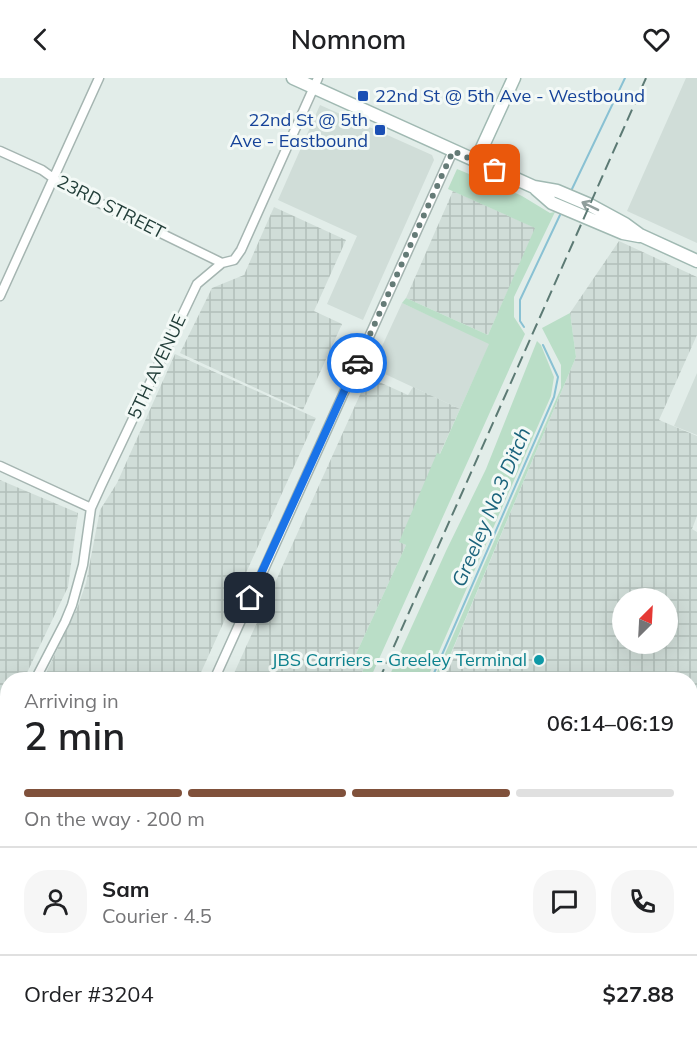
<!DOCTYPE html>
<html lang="en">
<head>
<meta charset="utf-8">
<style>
	:root { --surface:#fff; --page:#f6f6f6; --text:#202124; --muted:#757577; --line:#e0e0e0; --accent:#80513b }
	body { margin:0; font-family:Mulish,sans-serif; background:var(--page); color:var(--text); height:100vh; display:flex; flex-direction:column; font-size:22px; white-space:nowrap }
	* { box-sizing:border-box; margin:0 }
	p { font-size:20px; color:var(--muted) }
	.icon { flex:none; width:33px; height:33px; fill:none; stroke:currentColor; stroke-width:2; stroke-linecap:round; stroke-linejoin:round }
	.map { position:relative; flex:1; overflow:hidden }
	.panel { position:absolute; left:0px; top:594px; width:698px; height:374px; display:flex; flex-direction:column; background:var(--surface); border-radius:24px 24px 0 0; box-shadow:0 6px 24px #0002 }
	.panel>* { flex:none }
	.needle { width:39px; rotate:24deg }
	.fabs { position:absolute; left:612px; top:510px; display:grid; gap:12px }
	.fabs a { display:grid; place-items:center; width:66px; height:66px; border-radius:50%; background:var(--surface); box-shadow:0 6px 24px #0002; font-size:30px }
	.pin { position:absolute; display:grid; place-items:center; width:51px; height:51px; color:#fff; margin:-26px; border-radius:12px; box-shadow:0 3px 9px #0006 }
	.courier { position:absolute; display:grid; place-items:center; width:60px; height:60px; margin:-30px; border:4px solid #1a73e8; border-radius:50%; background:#fff; color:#222; box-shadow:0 2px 8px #0007 }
	.overview em { font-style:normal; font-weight:600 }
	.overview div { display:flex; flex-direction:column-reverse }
	.overview { display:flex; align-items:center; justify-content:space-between; height:102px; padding:0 24px }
	h1 { font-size:39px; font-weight:600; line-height:45px }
	.bar { display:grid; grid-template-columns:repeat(4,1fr); gap:9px 6px; align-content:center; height:72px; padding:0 24px }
	.bar i { height:8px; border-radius:4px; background:var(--line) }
	.bar .selected { background:var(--accent) }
	.bar p { grid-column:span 4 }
	.line { display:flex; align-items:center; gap:15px; padding:0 24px; border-top:2px solid var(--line) }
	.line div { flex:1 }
	.round { display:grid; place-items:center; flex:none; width:63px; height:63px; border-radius:24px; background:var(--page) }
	header { display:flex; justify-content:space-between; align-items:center; height:78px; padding:0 24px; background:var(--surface); font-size:27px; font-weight:600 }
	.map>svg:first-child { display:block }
</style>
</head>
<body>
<header><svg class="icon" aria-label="back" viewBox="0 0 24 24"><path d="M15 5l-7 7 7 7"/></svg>Nomnom<svg class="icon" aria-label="heart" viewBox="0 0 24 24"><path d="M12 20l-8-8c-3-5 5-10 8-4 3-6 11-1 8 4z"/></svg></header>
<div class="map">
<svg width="697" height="967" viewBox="0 0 697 967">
	<defs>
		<pattern id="industrial-grid" width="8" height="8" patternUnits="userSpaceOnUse" patternTransform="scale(1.5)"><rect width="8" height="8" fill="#d0ddd8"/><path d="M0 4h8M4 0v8" fill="none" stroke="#b2bfba"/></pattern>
	</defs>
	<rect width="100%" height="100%" fill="#e2ede9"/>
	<path fill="#d0ddd8" d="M686,0H697V165L627,133Z
		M320,27L432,77L434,82L363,242L327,226L357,158L278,122Z
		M402,225L490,265L460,331L372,290Z
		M697,295V357L674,348Z
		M67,960H92L103,967H64Z"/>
	<path fill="url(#industrial-grid)" fill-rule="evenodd" d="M453,113L536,150L488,257L406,220Z
		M274,129L346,162L314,233L342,246L303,332L180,275L212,210L244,197Z
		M619,163L697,199V257L659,342L697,358V438L692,451L697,454V619L690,635V602H440L576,279L570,235ZM622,520H668V566H622Z
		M175,276L316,340L198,601H43L78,528L86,505L100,432L117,405Z
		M368,299L408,317L413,309L460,331L400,464L406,467L356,576L368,581L359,601L231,602Z
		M0,402L78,435L68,509L24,601L8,602L7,638L0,654Z
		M0,708L8,712L7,904L0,900Z
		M697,917V967H685L683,960H690V933Z
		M0,928L7,932L8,960H67L64,967H0Z
		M129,960H178L175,967H146Z
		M289,960H553L549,967H286Z"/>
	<path fill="#badec7" d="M457,91L474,98L481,99L522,118L550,135L555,134L514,219V239L525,256L370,601H359L368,581L356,576L406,467L399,464L437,375L440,376L489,266L402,225L406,220L488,257L535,150L448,111Z
		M570,235L576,279L440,601H434L561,310V287L542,250Z
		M537,263L541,267L554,299L551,318L427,601H388L446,473L486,391Z
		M697,656V718L690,734V673Z
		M697,836V864L690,881V852Z
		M102,960H129L146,967H115Z
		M178,960H200L193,967H175Z
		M235,960H270L267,967H233Z
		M565,960H588L584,967H562Z"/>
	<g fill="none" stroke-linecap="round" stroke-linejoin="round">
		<path stroke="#89c1d3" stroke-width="2" d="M572,111L625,0
			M524,249L520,243V222L560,137
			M431,602L554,319L558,299L543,267
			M99,960L111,967
			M272,967L275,960"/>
		<g stroke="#a5b5b1" stroke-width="11">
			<path id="street" d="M0,73L42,92L63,107L140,145L222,185
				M0,218L99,0
				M0,388L91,430
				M35,602L65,544L72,527L83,487L91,430L101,408L197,206L222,185L234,182L241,172L318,0
				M214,602L453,73
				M690,656L697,639
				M0,673L8,657
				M0,698L8,702
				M690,906L697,890
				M0,918L8,921
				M667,960L665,965L670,967
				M556,967L559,960"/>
		</g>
		<g stroke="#a0b9b2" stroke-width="15">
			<path id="secondary" d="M293,0L534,109L557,113L590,127L625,146L640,157L697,183
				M476,83L514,0
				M536,111L552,125L623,155L639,158"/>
		</g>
		<g stroke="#c1c9c8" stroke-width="18">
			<path id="highway" d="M690,785L697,775
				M690,818L697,791
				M595,967L599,960
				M610,967L613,960
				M629,967L632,960"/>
		</g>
		<use href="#street" stroke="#fff" stroke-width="8"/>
		<use href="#secondary" stroke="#fff" stroke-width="12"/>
		<use href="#highway" stroke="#2d6b63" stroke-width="15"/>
		<path stroke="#5c7a74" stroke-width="2" stroke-dasharray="12 6" stroke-linecap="butt" d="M379,602L646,0
			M198,967L205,960
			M216,967L219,960"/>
	</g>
	<defs><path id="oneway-shaft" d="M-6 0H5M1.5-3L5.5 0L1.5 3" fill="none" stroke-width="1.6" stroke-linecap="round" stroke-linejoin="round" transform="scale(1.5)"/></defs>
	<use stroke="#909e9c" href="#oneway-shaft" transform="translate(590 128) rotate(-154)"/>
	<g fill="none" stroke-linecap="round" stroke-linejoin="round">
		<path stroke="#657b77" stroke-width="6" stroke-dasharray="0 10.8" d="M357,285L453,73L495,92"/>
		<path stroke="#1a73e8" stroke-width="8" d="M250,520L357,285"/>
	</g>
	<g fill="#1a4fb4" stroke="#f3f9f6" stroke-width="2">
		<rect x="357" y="12" width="12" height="12" rx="3"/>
		<rect x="374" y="46" width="12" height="12" rx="3"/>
	</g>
	<circle fill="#0f9aa8" stroke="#f3f9f6" stroke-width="2" cx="539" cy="582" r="6"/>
	<g text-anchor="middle" stroke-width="6" stroke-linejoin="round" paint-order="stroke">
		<g font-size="18" fill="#164399" stroke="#f3f9f6" text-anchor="start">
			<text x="375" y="24">22nd St @ 5th Ave - Westbound</text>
			<text x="368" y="48" text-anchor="end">22nd St @ 5th<tspan x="368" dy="21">Ave - Eastbound</tspan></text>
		</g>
		<g font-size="18" fill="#223e39" stroke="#f3f9f6">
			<text transform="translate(111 129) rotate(27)" y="6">23RD STREET</text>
			<text transform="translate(157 289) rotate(-65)" y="6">5TH AVENUE</text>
		</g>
		<g font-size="18" fill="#0d838f" stroke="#f3f9f6" text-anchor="end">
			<text x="527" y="588">JBS Carriers - Greeley Terminal</text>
		</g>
		<g font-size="20" font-style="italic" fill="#1a637c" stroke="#f3f9f6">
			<text transform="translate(491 429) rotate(-67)" y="7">Greeley No.3 Ditch</text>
		</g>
	</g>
</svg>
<div class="fabs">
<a><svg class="needle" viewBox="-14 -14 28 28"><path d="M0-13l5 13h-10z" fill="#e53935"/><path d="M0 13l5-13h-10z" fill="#757577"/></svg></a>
</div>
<div class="pin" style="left:495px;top:92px;background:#ea580c"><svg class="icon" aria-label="bag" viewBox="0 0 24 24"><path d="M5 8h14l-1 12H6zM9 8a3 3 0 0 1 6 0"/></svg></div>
<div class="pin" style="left:250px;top:520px;background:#1f2937"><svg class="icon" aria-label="home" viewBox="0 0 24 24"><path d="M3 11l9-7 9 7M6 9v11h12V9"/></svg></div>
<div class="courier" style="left:357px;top:285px"><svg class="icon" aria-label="car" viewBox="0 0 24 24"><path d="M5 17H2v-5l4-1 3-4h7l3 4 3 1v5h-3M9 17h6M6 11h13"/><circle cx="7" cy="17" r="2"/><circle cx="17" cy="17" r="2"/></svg></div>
<section class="panel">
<div class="overview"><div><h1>2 min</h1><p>Arriving in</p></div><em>06:14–06:19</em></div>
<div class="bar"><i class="selected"></i><i class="selected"></i><i class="selected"></i><i></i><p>On the way · 200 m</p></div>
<div class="line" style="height:108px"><a class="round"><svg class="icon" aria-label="person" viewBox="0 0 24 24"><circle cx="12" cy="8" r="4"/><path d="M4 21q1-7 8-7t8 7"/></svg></a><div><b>Sam</b><p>Courier · 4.5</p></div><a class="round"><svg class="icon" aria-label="chat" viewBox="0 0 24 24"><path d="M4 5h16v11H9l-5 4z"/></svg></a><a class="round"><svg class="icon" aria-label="phone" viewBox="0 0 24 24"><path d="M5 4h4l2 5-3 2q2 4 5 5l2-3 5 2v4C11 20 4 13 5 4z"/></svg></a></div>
<div class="line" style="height:78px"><div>Order #3204</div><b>$27.88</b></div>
</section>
</div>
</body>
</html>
